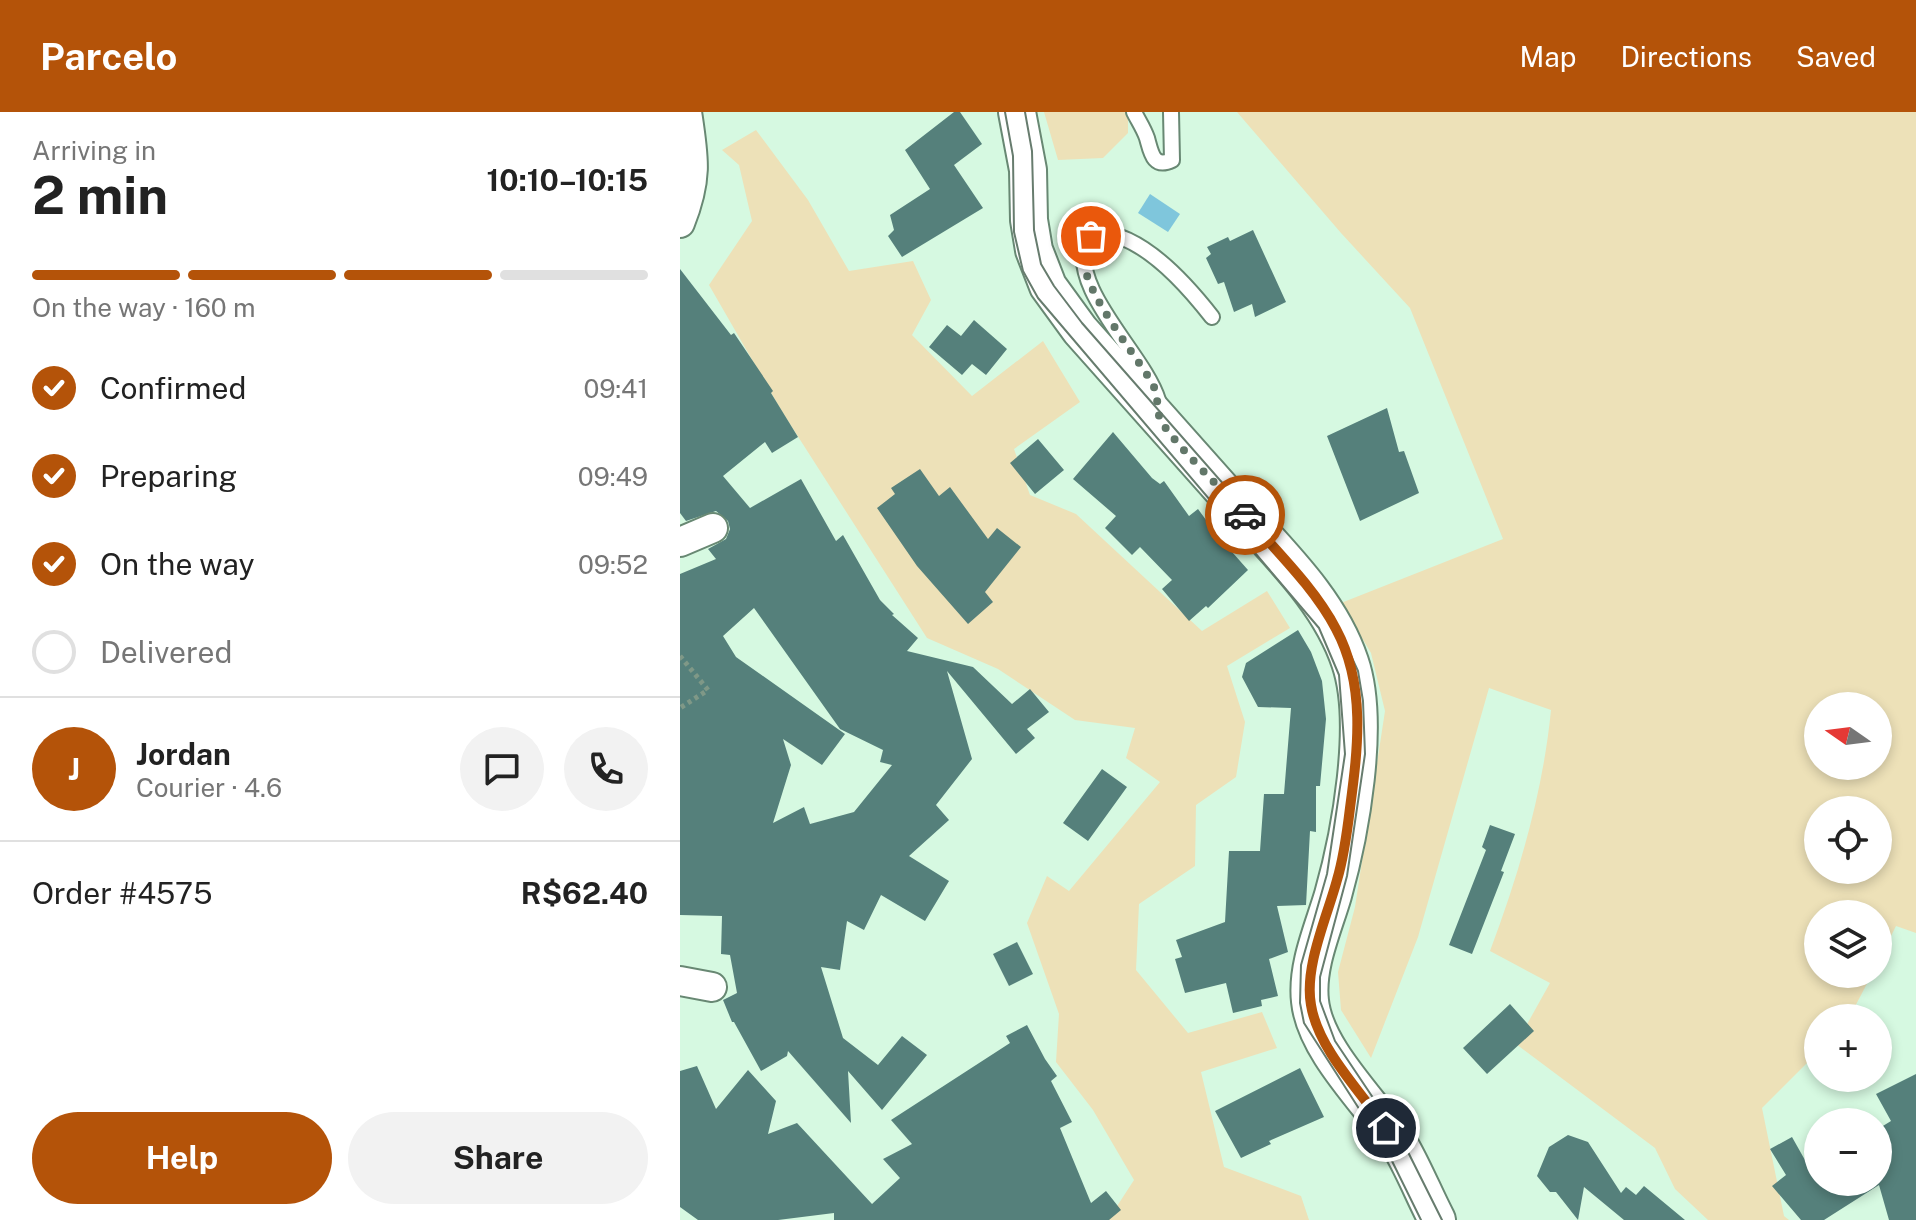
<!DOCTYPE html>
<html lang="en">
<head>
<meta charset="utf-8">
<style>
	:root { --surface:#fff; --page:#f2f2f2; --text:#222; --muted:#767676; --line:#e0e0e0; --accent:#b45309 }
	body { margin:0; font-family:"Public Sans",sans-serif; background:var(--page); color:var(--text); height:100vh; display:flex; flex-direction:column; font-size:30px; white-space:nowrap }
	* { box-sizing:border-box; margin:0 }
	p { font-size:26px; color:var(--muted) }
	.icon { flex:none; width:44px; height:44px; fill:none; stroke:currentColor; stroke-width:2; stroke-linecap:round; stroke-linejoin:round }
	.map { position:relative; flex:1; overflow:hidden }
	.drawer { display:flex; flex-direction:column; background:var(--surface); width:680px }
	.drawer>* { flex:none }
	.needle { width:52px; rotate:284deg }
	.tools { position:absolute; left:1124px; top:580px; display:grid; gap:16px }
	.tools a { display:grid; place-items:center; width:88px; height:88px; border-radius:50%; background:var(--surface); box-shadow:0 4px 12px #0003; font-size:40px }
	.pin { position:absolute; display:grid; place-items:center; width:68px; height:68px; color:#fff; margin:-34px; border:4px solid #fff; border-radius:50%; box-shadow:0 2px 8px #0007 }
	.courier { position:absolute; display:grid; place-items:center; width:80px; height:80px; margin:-40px; border:6px solid #b45309; border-radius:50%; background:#fff; color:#222; box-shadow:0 2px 10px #0007 }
	.head em { font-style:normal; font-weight:700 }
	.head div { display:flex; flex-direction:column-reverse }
	.head { display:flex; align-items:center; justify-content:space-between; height:136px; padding:0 32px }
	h1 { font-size:52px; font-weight:700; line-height:60px }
	.bar { display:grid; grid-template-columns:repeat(4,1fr); gap:12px 8px; align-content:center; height:96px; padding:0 32px }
	.bar i { height:10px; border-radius:6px; background:var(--line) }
	.bar .selected { background:var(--accent) }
	.bar p { grid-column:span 4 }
	.line { display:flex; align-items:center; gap:20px; padding:0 32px; border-top:2px solid var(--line) }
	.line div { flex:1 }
	.round { display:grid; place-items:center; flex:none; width:84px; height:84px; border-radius:42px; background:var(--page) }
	ol { padding:0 32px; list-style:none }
	li { display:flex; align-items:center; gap:24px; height:88px }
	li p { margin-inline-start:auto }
	li .icon { padding:8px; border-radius:50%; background:var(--accent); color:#fff; stroke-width:4 }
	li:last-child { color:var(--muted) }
	li i { width:44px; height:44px; border:4px solid var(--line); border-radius:50% }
	.button { display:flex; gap:16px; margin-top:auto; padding:16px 32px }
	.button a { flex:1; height:92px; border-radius:48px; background:var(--accent); color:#fff; font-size:32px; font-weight:700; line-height:92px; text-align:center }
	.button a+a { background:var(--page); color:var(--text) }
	header { display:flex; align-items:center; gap:48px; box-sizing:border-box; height:112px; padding:0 40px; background:var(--accent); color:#fff }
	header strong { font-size:38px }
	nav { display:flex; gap:44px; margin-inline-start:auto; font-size:28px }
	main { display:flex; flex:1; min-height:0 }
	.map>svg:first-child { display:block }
</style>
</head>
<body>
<header>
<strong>Parcelo</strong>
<nav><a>Map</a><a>Directions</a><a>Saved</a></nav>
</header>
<main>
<section class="drawer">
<div class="head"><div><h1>2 min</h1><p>Arriving in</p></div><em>10:10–10:15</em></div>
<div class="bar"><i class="selected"></i><i class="selected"></i><i class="selected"></i><i></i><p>On the way · 160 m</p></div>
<ol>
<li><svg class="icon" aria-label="check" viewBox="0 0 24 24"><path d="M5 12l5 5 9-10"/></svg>Confirmed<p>09:41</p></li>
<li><svg class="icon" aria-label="check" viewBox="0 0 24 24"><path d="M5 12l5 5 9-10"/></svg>Preparing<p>09:49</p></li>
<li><svg class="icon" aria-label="check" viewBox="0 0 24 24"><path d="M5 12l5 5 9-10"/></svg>On the way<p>09:52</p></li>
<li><i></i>Delivered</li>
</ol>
<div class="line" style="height:144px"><b class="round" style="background:var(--accent);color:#fff">J</b><div><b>Jordan</b><p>Courier · 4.6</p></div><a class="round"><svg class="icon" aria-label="chat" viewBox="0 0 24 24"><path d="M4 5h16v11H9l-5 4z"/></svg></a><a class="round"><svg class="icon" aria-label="phone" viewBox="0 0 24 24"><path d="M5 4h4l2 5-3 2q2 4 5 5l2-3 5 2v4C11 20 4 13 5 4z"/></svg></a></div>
<div class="line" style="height:104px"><div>Order #4575</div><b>R$62.40</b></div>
<div class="button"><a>Help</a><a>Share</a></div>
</section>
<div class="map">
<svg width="1236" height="1108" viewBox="0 0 1236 1108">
	<rect width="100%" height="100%" fill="#d6f9e1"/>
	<path fill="#ede1b8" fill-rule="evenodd" d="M364,0H448V21L423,46L378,48Z
		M557,0H1236V821L1216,814L1198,850V802H1138V862H1192L1169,906H1138V940L1082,996L1104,1104L1109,1108H1028L995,1077L975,1036L836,932L870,871L810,839C839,762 863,680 871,598L809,576L738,825L691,946L661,898L658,860L675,795L705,599L691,541L661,491L823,427L730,196L661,121ZM1138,594H1198V654H1138ZM1138,698H1198V758H1138Z
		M76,18L128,88L169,159L233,149L251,188L232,223L292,284L363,229L400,290L334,337L350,383L396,402L522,519L587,479L610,516L547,554L565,610L556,665L516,693L515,754L459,792L456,858L508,921L582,900L597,936L521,960L544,1055L621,1084L629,1108H428L454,1068L413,998L376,950L379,902L347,811L367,764L389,779L480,670L446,646L455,616L395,608L318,557L247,526L101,298L29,173L72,109L59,53L42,38Z"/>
	<path fill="#7fc6dc" d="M470,82L500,102L488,120L458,101Z"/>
	<path fill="#55807b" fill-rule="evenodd" d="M274,0H280L302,32L274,53L303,96L222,145L208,124L214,118L210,103L250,77L225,38Z
		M573,118L606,190L575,205L572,192L554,200L544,170L538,172L526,146L531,142L527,135L548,125L550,129Z
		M0,157L51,223L54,221L93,279L91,281L118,325L92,341L85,330L43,364L70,396L121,367L156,429L163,423L200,488L214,502L212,503L238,526L227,539L293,555L332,592L350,577L369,600L347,617L355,626L336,642L267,559L292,647L256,693L269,708L229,744L269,769L245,809L201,783L184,818L167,809L160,858L141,855L163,926L198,953L222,924L247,943L202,998L168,959L171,1011L108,939L107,944L81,959L54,910H52L43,888L57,881L50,843L41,842L42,804L0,803V462L36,447L28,437L46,427L50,417L48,409L36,399L6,409L0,401ZM74,496L160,617L203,638L200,650L212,653L174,700L130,712L124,695L93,711L111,653L103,627L142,653L165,622L56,545L43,524Z
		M294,208L327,237L306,263L292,252L282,263L249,235L267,213L281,224Z
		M707,296L719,340L724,339L739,381L680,409L647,324Z
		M433,320L472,366L480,372L484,369L509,404L518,397L537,423L568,458L528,496L526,494L509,509L482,477L492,468L460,435L452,443L425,416L436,404L393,367Z
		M358,327L384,358L355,382L330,351Z
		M240,357L259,384L270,375L308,427L317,416L341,435L305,480L313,490L288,512L237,454L197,396L215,382L211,376Z
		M618,518L631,540L642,569L646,607L640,674H636V720L630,719L626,793L597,794L608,840L589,847L598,884L581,888L582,894L553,901L546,871L505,881L495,847L502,845L496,828L545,810L549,739H580L584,682H604L611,596L578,595L562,565L566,551Z
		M422,657L447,675L408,729L383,711Z
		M810,713L835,722L821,759L824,760L792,842L769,833L806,738L802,735Z
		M337,830L353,862L329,874L313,842Z
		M830,892L854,919L807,962L783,936Z
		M347,913L365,947L377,964L371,969L392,1010L380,1016L411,1091L426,1079L441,1098L429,1108H154V1101L98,1108H18L0,1095V959L17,954L36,997L68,958L96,989L88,1022L117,1011L192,1092L220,1066L203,1047L232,1032L211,1008L330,931L326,924Z
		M620,956L644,1005L589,1029L591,1032L561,1046L535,999Z
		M1236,962V1108H1209L1199,1073L1144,1108H1121L1092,1074L1106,1063L1090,1037L1112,1025L1130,1057L1138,1052V1070H1198V1017L1211,1009L1196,982Z
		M888,1023L908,1030L941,1081L946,1075L956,1083L964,1074L1005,1108H944L904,1075L898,1108L876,1080H870L857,1064L869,1035Z"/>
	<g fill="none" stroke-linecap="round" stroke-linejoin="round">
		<g stroke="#688873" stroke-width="18">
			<path id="service" d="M454,0C458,8 464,17 467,26C471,40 473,57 492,48L491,0
				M478,288C464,242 387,176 407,128L418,121C462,121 507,173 532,205"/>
		</g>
		<g stroke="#688873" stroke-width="32">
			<path id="minor" d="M0,111C18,66 14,46 7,0
				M0,430L33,416
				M0,869L32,875"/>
		</g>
		<g stroke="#688873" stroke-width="40">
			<path id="tertiary" d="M337,0L348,58L349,108L354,138L368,174L400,218C451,275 502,333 553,390C596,439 649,487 670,550C691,611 670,723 653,783C643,817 626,854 630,889C635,940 695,994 722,1037C735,1060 745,1085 757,1108"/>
		</g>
		<path stroke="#7f9887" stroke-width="5" stroke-dasharray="4 4" stroke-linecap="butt" d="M0,544L28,578L0,596"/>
		<use href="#service" stroke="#fff" stroke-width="14"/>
		<use href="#minor" stroke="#fff" stroke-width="28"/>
		<use href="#tertiary" stroke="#fff" stroke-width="36"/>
		<path stroke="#677c6e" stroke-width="2" d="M325,0L333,44L334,120L343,159L358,186L639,516L659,563L665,642L647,762L621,853L620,891L624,911L710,1045L741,1108
			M345,0L352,39L354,118L361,152L374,174L402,211L582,416L636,482L654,507L678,559L683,589L685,642L667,764L640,865V889L655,929L724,1032L762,1108"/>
	</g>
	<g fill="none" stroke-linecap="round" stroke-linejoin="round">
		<path stroke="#627769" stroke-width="8" stroke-dasharray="0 14.4" d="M411,124C377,153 460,245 474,275C479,286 476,302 482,311C504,342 539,374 565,403"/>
		<path stroke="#b45309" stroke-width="10" d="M565,403C596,439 634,475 656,517C686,573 678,636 670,696C667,721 664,745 657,768C647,805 624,855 631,893C638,937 681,980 706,1016"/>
	</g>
</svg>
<div class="tools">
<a><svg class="needle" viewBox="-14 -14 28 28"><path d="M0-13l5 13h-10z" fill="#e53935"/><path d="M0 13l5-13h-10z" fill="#767676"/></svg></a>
<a><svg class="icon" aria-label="locate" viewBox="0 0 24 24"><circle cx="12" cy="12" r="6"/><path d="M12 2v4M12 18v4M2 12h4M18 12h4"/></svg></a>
<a><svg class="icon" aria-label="layers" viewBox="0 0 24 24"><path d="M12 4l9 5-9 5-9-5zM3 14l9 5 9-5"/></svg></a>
<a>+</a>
<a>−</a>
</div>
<div class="pin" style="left:411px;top:124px;background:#ea580c"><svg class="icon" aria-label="bag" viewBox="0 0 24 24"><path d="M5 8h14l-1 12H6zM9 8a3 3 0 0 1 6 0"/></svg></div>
<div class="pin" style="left:706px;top:1016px;background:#1f2937"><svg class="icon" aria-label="home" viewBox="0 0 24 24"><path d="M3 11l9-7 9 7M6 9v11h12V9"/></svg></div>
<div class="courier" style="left:565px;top:403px"><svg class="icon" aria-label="car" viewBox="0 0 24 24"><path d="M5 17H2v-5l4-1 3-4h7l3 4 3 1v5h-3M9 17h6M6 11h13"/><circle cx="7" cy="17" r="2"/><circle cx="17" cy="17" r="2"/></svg></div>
</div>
</main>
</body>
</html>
